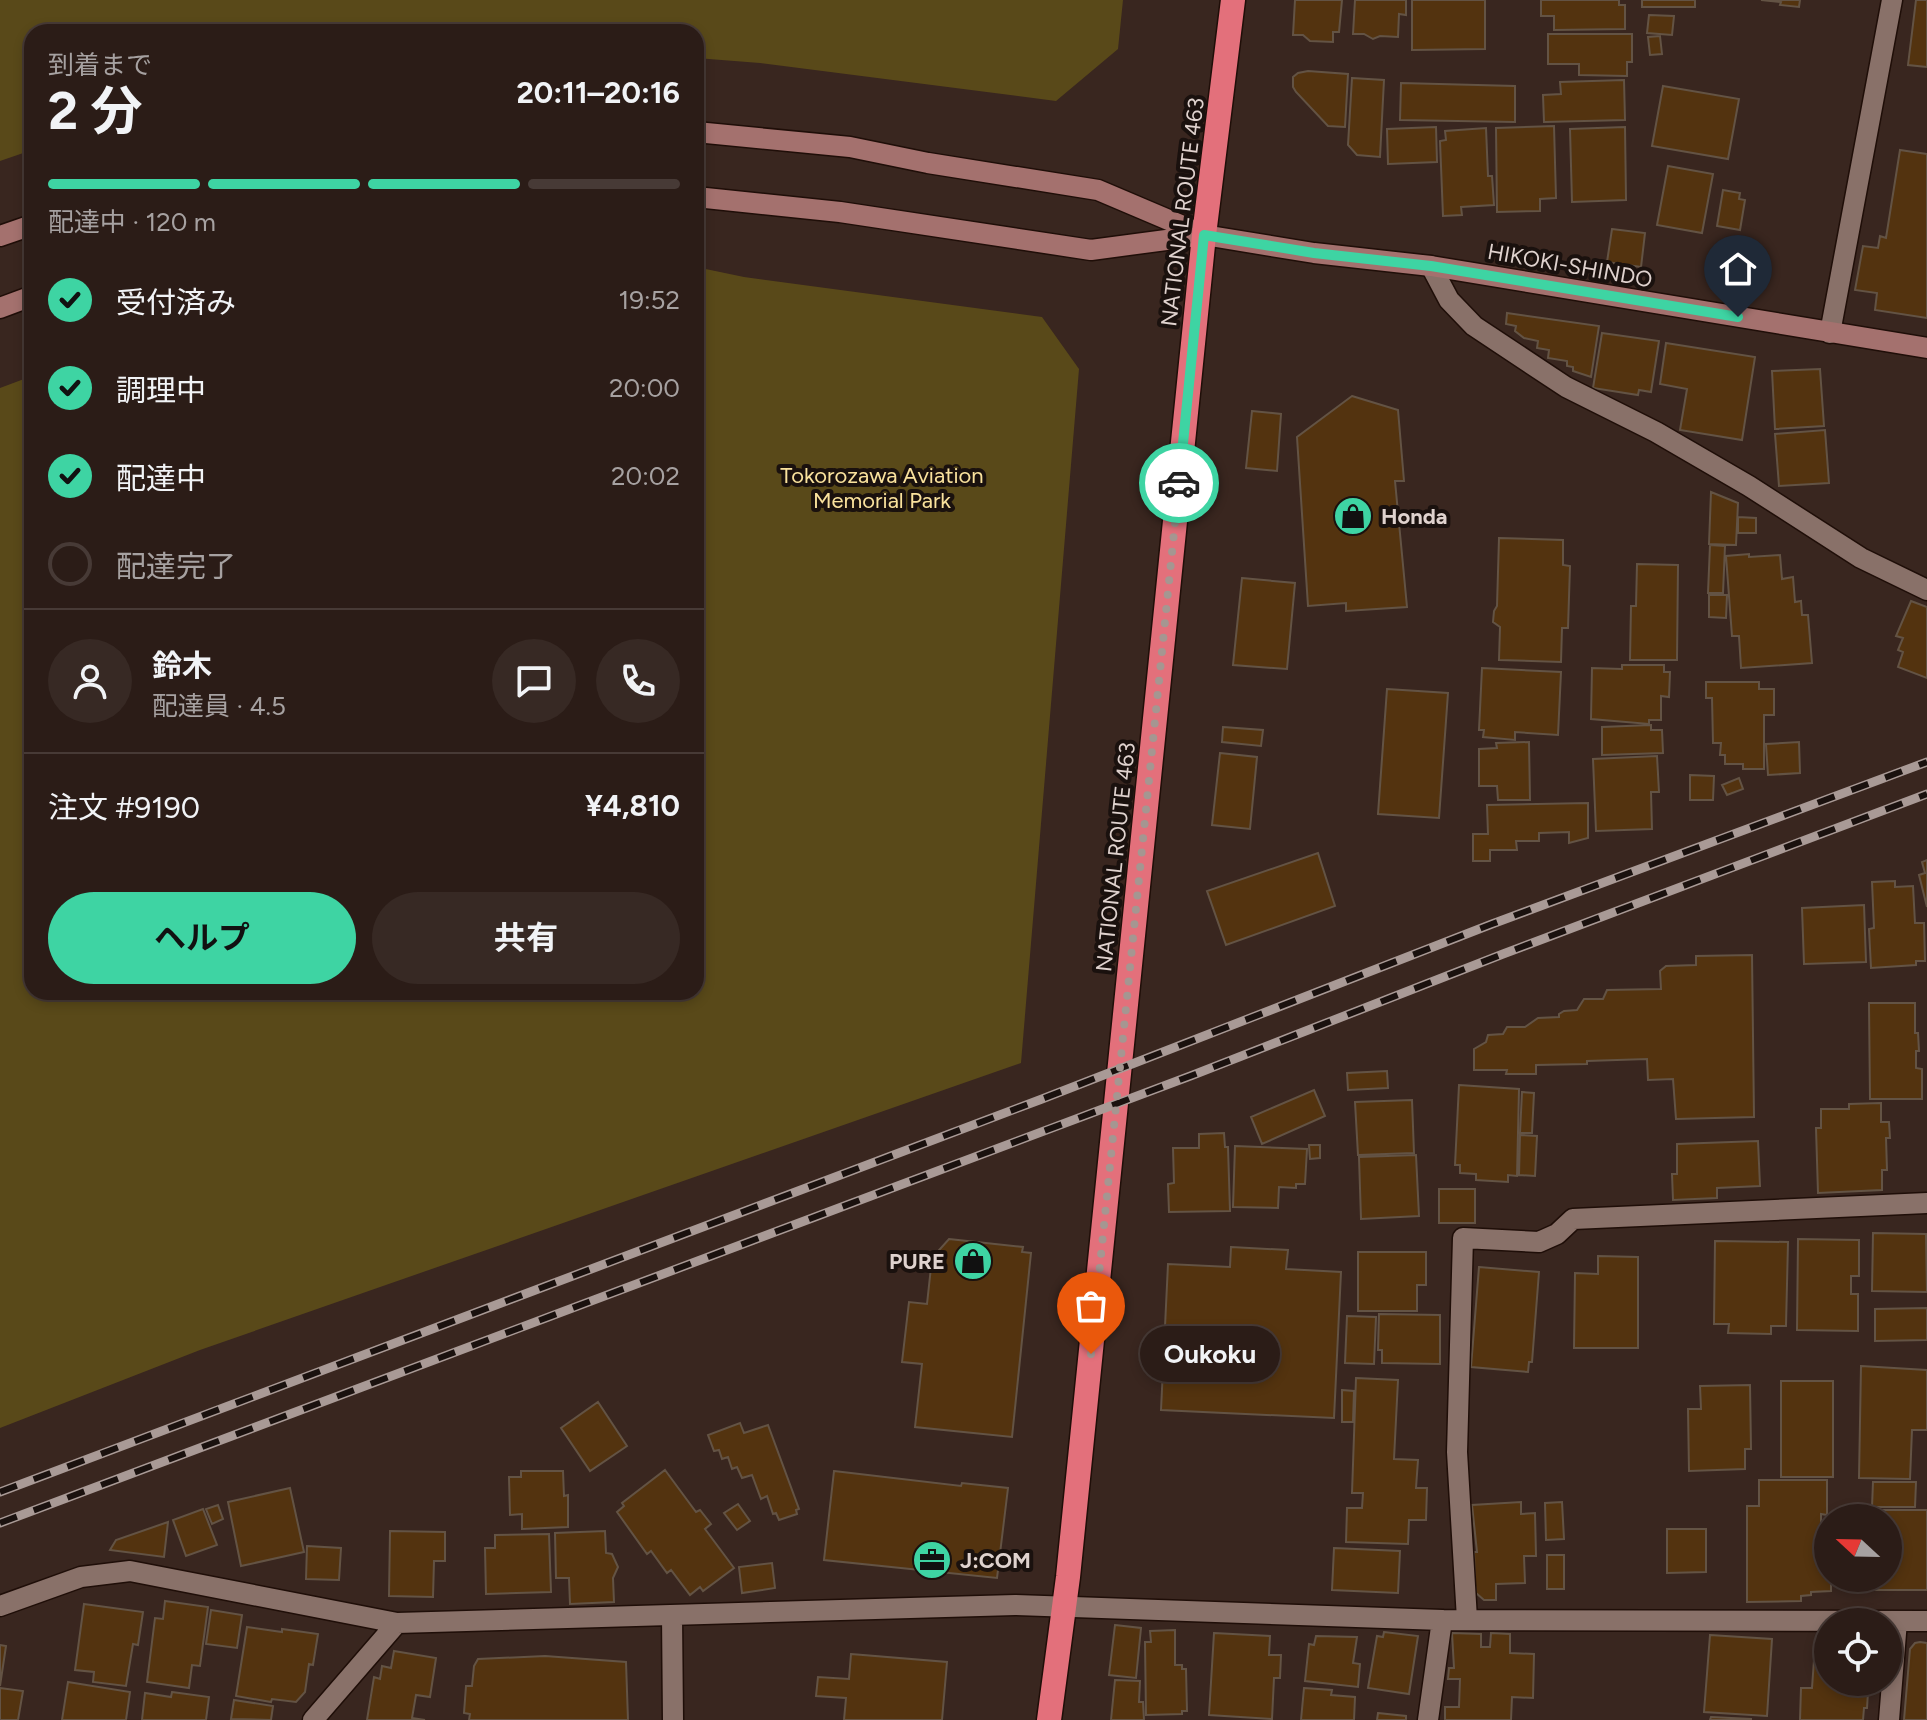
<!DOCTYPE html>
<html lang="ja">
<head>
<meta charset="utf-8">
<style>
	:root { --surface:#2b1c17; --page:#372924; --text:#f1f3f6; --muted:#a6a1a1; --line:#473a36; --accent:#3ed4a3 }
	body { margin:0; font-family:Figtree,"Noto Sans JP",sans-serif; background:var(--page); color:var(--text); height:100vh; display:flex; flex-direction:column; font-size:30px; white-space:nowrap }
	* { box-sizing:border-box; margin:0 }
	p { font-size:26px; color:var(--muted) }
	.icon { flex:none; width:44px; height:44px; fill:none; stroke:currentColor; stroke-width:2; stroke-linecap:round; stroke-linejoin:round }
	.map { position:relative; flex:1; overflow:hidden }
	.drawer { position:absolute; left:24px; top:24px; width:680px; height:976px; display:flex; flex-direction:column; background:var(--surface); border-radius:24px; box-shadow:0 4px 12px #0003,0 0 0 2px var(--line) }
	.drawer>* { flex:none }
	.needle { width:52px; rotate:292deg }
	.buttons { position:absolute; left:1814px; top:1504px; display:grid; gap:16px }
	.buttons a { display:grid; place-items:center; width:88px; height:88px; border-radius:50%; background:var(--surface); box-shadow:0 4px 12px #0003,0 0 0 2px var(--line); font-size:40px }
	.pin { position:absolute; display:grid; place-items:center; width:68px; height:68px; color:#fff; margin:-82px -34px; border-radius:50% 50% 50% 0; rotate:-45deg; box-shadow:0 0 8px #0007 }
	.pin .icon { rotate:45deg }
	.courier { position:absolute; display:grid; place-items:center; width:80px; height:80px; margin:-40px; border:6px solid #3ed4a3; border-radius:50%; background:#fff; color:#222; box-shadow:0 2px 10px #0007 }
	.bubble { position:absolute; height:56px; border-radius:28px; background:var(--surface); box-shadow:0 4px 12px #0003,0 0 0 2px var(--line); font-size:26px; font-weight:700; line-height:56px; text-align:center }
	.headline em { font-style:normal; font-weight:700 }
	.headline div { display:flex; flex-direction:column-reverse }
	.headline { display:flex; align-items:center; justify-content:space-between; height:136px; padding:0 24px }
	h1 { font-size:52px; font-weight:700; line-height:60px }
	.bar { display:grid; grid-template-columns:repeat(4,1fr); gap:12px 8px; align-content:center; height:96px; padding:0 24px }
	.bar i { height:10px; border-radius:6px; background:var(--line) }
	.bar .selected { background:var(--accent) }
	.bar p { grid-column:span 4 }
	.line { display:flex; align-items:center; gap:20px; padding:0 24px; border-top:2px solid var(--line) }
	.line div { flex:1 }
	.round { display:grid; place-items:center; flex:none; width:84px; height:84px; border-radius:42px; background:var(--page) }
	ol { padding:0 24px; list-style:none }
	li { display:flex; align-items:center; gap:24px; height:88px }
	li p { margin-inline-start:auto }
	li .icon { padding:8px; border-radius:50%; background:var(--accent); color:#111; stroke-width:4 }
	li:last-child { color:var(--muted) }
	li i { width:44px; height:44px; border:4px solid var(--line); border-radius:50% }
	.primary-button { display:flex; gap:16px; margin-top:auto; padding:16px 24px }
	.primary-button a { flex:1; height:92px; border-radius:48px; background:var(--accent); color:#111; font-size:32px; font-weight:700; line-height:92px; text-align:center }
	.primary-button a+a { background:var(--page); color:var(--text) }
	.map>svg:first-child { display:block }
</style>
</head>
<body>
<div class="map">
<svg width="1927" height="1720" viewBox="0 0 1927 1720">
	<rect width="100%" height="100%" fill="#39261f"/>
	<path fill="#594919" d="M0,0H1123L1118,49L1056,101L760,63L696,58V32H32V150L0,161Z
		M696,267L744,277L1042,317L1079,369L1021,1063L200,1350L0,1428V388L32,376V992H696Z"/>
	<path fill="#53330f" stroke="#635344" stroke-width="2" d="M1295,0H1342L1339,32H1333V42L1310,41L1303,35H1293Z
		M1355,0H1406V15L1399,14L1398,37L1380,36L1373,39L1364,34H1353Z
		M1412,0H1485V49L1412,50Z
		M1541,0H1619V5H1625V29L1554,30V16H1541Z
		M1642,0H1695V7H1642Z
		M1761,0H1800L1799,7L1780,5L1781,2Z
		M1916,0H1927V67L1908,65Z
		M1649,15L1674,16L1672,35L1647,33Z
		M1548,34H1632V62H1627V76L1579,75V64H1548Z
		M1660,36L1662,54L1650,55L1648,37Z
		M1308,71L1348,74L1345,127L1328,126L1296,92L1293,87V77L1298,73Z
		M1352,78L1384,80L1380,157L1357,155L1348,145Z
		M1624,80L1625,120L1544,122L1543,95L1561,94L1560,82Z
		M1401,83L1515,86V122L1400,120Z
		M1663,86L1739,99L1728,159L1652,146Z
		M1554,126L1556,198L1540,199V211L1497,212L1496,128Z
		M1436,127L1437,162L1388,164L1387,129Z
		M1625,127L1626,200L1572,202L1570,129Z
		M1486,128L1488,176H1492L1494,205L1461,207L1462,215L1443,216L1440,141L1446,140L1445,131Z
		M1900,150L1927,154V318L1875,310L1877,293L1855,290L1863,246L1878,248L1880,236L1886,238Z
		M1668,166L1713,174L1702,233L1657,225Z
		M1723,190L1740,193L1739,199L1745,200L1740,230L1717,226Z
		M1612,229L1645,233L1641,267L1607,262Z
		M1507,313L1599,326L1591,377L1573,371V367L1567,366V361L1548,358L1549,350L1537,348L1538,341L1524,338L1515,331L1516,326L1506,324Z
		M1602,333L1659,341L1651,392L1639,390L1638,395L1593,388Z
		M1666,343L1755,357L1742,440L1680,430L1687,389L1660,384Z
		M1820,369L1824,426L1775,429L1772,371Z
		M1352,396L1398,410L1404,481H1395L1407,607L1346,611V603L1308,606L1297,437Z
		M1252,411L1281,414L1277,471L1246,468Z
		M1825,430L1829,483L1779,486L1775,434Z
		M1711,492L1738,503L1736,545L1709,544Z
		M1738,517L1756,518V533H1738Z
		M1499,538L1563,540V565L1570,566L1568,628H1562L1561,662L1499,660L1500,627L1493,622L1494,611L1497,606Z
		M1710,545L1725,546L1723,593H1708Z
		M1749,554V557L1780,555L1782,579L1793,577L1795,602L1801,601L1802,615H1808L1812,663L1741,668L1739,636H1732L1726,556Z
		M1637,564L1678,565L1677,660H1630L1631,606H1636Z
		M1242,578L1295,583L1287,669L1233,665Z
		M1709,595H1727L1726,618L1709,617Z
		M1911,601L1927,607V678L1898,667L1903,652L1898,650L1903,638L1896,636Z
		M1622,665H1664V672H1670L1669,697L1661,696V720H1649V724L1591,719L1592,668L1622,669Z
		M1482,668L1561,672L1558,735L1515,732V740L1483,737L1484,730H1479Z
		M1706,682H1759V689H1774V715H1764V769H1743V764H1725V755H1720L1721,743H1713L1712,698H1706Z
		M1387,689L1448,693L1439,818L1378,814Z
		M1651,725V730H1662L1663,753L1602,755V727Z
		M1223,727L1263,730L1261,746L1222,742Z
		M1529,742L1530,800H1498L1497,786H1479V749L1497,748L1496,743Z
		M1799,742L1800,773L1768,775L1766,744Z
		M1220,753L1257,757L1250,829L1212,825Z
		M1657,756L1659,792H1651L1652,829L1596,831L1593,759Z
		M1690,775L1714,776L1713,800H1690Z
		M1739,778L1743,789L1727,795L1722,785Z
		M1588,803V838L1569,843V832L1539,833V841H1516L1517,850H1490V861H1473V834H1488L1487,805Z
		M1318,853L1335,906L1226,945L1207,891Z
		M1927,860V907L1919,875L1925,873L1922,862Z
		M1895,881V887L1913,886L1915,923H1924L1925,961H1916V965L1871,968L1869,929L1874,928L1872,882Z
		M1864,905L1866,962L1804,964L1802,908Z
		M1752,955L1754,1117L1676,1119L1673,1079L1648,1080L1647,1059L1587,1061V1064L1536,1065V1074H1506L1507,1070H1474V1049L1486,1042L1488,1035L1503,1034L1507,1027H1525L1538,1018L1559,1017V1014L1564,1011L1577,1010L1584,999H1603L1607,990L1661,989L1660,971L1666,966L1696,965V956Z
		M1869,1003H1915V1033H1918L1919,1051H1916V1068L1922,1069V1099H1870Z
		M1387,1071L1388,1088L1348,1090L1347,1073Z
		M1459,1085L1519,1089L1517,1176L1508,1175V1182L1476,1180V1174L1460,1173V1165H1455Z
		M1314,1090L1325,1116L1262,1144L1251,1117Z
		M1522,1092L1534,1093L1532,1133H1520Z
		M1412,1100L1414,1153L1358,1155L1355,1102Z
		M1881,1103V1122H1889L1890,1138H1886L1887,1170H1882V1190L1818,1193L1816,1128H1821V1109H1849V1104Z
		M1224,1133L1225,1147H1228L1230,1211L1169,1212L1168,1184L1174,1183L1173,1148H1199V1134Z
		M1520,1135L1537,1136L1535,1176L1519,1175Z
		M1758,1141L1760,1186L1717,1188V1198L1673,1200L1672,1174H1677V1144Z
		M1309,1145H1320V1158L1310,1159Z
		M1235,1146L1307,1149L1305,1184H1296V1188L1279,1187L1278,1208L1233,1207Z
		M1416,1155L1419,1216L1361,1219L1359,1157Z
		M1439,1189H1475V1223H1439Z
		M1873,1233L1926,1234L1927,1292L1872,1291Z
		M949,1239L1023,1247L1022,1252L1031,1253L1012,1437L915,1427L922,1364L902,1362L909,1302L927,1304L932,1258Z
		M1798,1239L1859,1240V1276H1851V1294H1858V1331L1797,1330Z
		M1715,1241L1788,1242L1786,1326H1771V1334L1728,1333L1729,1324H1714Z
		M1231,1247L1288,1250L1286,1269L1341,1272L1334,1418L1161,1410L1168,1264L1230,1267Z
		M1358,1252H1426V1285H1417V1311H1358Z
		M1598,1256L1638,1257V1348H1574L1575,1273L1598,1274Z
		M1479,1267L1539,1272L1532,1362H1529L1528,1372L1471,1367Z
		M1927,1308V1340L1875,1341V1309Z
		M1379,1314L1440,1315V1364L1382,1363V1350H1378Z
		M1347,1316L1376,1317L1374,1364L1345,1363Z
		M1861,1366L1927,1370V1430H1912L1910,1479L1859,1478Z
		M1356,1378L1398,1380L1394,1459L1418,1460L1416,1488H1427L1426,1520H1409L1408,1544L1346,1542L1347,1508H1362L1363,1493H1352Z
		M1781,1381H1833V1477H1781Z
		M1750,1385L1751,1449H1745V1469L1689,1471L1688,1409H1701L1700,1386Z
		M1342,1390L1354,1391L1353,1422H1342Z
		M598,1402L627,1446L590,1471L561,1428Z
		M740,1423L744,1433L768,1425L799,1509L796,1510L797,1514L779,1520L776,1513L773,1514L767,1496L761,1499L752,1475L742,1478L737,1467L732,1469L728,1457L722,1459L719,1450L714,1451L708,1435Z
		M665,1470L696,1512L700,1510L711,1524L705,1529L734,1568L703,1591L700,1587L690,1595L671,1570L667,1573L651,1551L647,1554L617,1512L624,1506L622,1503Z
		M521,1471H563L564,1496L568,1495V1527L522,1529V1514L510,1515L509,1477H521Z
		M834,1471L961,1486L962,1483L1008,1488L997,1578L824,1560Z
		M1759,1480H1827V1515L1821,1514V1569H1828V1578H1831V1591L1811,1592V1595L1801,1596V1601L1747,1602V1506H1759Z
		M1873,1482H1916L1915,1507H1872Z
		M290,1488L304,1552L241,1566L228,1502Z
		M1521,1502V1514L1535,1513L1536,1556H1524L1525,1583L1496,1584V1600H1484L1476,1593L1475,1585L1474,1552H1477L1472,1505Z
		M1562,1502L1564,1539L1546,1540L1545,1503Z
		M738,1504L750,1521L737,1530L724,1513Z
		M218,1505L223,1519L212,1524L206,1509Z
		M203,1509L217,1545L186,1556L173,1520Z
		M1874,1510H1927V1590H1874V1578H1888V1518H1874Z
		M168,1522L164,1557L110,1550L116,1540Z
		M1667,1529H1706V1572L1667,1573Z
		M390,1531L445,1532V1561H434L433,1597L389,1596Z
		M605,1531L606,1553L612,1554L618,1567L613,1578L614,1602L570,1604L569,1578H556L555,1533Z
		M549,1534L551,1592L486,1594L485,1548H495V1535Z
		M307,1546L341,1548L339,1580L306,1579Z
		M1334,1548L1400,1551L1398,1593L1332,1590Z
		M1547,1555H1564V1589H1547Z
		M772,1563L775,1588L742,1593L739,1567Z
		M165,1601L208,1607L200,1666L192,1665L189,1688L147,1682L155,1618L163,1619Z
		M84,1604L143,1612L138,1645L133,1644L126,1686L93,1682L94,1672L75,1670Z
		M211,1610L242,1615L237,1648L206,1644Z
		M1115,1625L1141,1628L1136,1678L1109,1675Z
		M247,1627L282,1632V1629L318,1634L313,1665L309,1664L305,1692L296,1702L272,1699L271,1702L236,1696Z
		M1175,1630V1665H1182V1669H1186L1187,1711H1182V1714L1146,1715L1145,1642H1151L1150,1631Z
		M1384,1632L1418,1636L1409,1694L1368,1688L1377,1636L1383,1637Z
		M1214,1633L1270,1636L1269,1655H1281L1280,1678H1274L1272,1719L1209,1715Z
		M1452,1633L1481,1634V1647H1490L1491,1633L1510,1634V1653L1534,1654L1533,1698L1512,1697L1511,1720H1445V1707H1459L1460,1679H1448L1449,1668H1454Z
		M1710,1635L1772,1639L1767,1716L1704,1712Z
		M1316,1636L1357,1637L1353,1663L1360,1664L1358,1687L1305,1681L1309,1644L1314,1645Z
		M1920,1642L1927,1643V1720H1904L1910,1649L1915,1643Z
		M0,1645L6,1646L0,1686Z
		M394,1651L436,1658L430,1697L416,1695L412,1718L425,1720H367L374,1677L380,1679L382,1666L391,1668Z
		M851,1654L947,1662L942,1720H844L846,1698L816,1696L818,1677L849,1679Z
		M545,1656L626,1662L628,1720H469L470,1714L464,1713L466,1686H472L474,1666L478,1659Z
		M1814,1660L1828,1661V1682H1872V1692H1868L1867,1708H1864L1863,1720H1800L1801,1688H1812Z
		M1115,1680L1140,1681L1139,1702H1143L1144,1720H1111Z
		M68,1682L130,1692L126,1720H62Z
		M0,1688L23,1691L18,1720H0Z
		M1304,1688L1332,1690L1331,1695L1355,1697L1354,1720H1301Z
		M172,1692L209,1697L206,1720H142L145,1693L171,1697Z
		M234,1700L273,1706L271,1720L231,1719Z
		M1378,1713L1406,1716V1720H1377Z
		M1711,1717L1751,1719V1720H1710Z"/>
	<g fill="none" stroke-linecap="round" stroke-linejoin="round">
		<g stroke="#1f0e08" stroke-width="23">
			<path id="street" d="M1431,266L1449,300L1474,326L1566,387L1656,432L1749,486L1861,558L1927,590
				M1830,333L1892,0
				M0,1606L81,1577L130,1571L397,1623L1015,1605L1442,1620L1927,1621
				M672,1615L673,1720
				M1467,1619L1457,1452L1463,1238L1539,1242L1557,1234L1573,1219L1927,1203
				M313,1720L397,1623
				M1428,1720L1442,1620
				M1889,1720L1897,1621"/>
		</g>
		<g stroke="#1f0e08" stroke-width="23">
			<path id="secondary" d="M696,132L850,147L928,163L1098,190L1204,235L1314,253L1431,266L1927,348
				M696,197L840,212L1091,250L1204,235
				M0,236L32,225
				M0,308L32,296"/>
		</g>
		<g stroke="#1f0e08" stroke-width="27">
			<path id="highway" d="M1049,1720L1068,1577L1204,235L1233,0"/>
		</g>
		<use href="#street" stroke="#897169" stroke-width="20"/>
		<use href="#secondary" stroke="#a4716e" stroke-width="20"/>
		<use href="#highway" stroke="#e3707b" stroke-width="24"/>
		<g stroke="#a99a96" stroke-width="9">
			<path id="rail" d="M0,1492L1042,1099L1492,924L1927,762
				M0,1523L1193,1075L1503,954L1927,794"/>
		</g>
		<use href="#rail" stroke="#1a110e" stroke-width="6" stroke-dasharray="18" stroke-linecap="butt"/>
	</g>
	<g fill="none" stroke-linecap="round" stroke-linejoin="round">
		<path stroke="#a59691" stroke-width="8" stroke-dasharray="0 14.4" d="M1091,1354L1179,483"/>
		<path stroke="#3ed4a3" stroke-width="10" d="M1179,483L1204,235L1314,253L1431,266L1738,317"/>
	</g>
	<defs>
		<g id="shop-disc" transform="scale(2)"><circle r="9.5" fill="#3ed4a3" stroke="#1a110e"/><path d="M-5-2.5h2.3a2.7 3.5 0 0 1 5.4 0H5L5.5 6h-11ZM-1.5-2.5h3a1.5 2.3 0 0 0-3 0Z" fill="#111"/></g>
		<g id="office-disc" transform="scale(2)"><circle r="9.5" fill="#3ed4a3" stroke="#1a110e"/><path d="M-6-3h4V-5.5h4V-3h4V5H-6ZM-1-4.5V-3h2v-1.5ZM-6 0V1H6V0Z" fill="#111"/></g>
	</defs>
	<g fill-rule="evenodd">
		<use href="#shop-disc" x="1353" y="516"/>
		<use href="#shop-disc" x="973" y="1261"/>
		<use href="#office-disc" x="932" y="1560"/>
	</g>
	<g text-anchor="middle" stroke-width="8" stroke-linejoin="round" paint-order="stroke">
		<g font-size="22" fill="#dfd2ce" stroke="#1a110e">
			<text transform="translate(1182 212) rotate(-83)" y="8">NATIONAL ROUTE 463</text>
			<text transform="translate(1570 265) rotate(10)" y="8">HIKOKI-SHINDO</text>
			<text transform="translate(1115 857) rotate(-84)" y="8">NATIONAL ROUTE 463</text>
		</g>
		<g font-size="22" fill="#fae29d" stroke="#1a110e">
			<text x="882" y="483">Tokorozawa Aviation<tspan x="882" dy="25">Memorial Park</tspan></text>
		</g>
		<g font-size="22" font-weight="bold" fill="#dfd2ce" stroke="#1a110e" text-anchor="start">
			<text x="1381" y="524">Honda</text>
			<text x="945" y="1269" text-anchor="end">PURE</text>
			<text x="960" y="1568">J:COM</text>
		</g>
	</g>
</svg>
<div class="buttons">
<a><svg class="needle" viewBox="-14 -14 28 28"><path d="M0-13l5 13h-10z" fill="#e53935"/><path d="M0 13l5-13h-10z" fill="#a6a1a1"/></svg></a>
<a><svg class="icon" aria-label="locate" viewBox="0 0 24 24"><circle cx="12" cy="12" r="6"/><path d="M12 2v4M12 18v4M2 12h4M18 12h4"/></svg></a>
</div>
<div class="pin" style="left:1091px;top:1354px;background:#ea580c"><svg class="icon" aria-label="bag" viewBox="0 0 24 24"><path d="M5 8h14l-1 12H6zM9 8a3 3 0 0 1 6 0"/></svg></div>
<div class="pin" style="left:1738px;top:317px;background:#1f2937"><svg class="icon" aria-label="home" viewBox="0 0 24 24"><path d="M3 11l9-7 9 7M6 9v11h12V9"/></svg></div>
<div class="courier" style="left:1179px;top:483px"><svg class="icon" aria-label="car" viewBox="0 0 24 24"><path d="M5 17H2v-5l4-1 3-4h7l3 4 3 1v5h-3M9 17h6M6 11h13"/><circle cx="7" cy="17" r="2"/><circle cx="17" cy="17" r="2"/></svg></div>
<div class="bubble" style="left:1140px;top:1326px;width:140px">Oukoku</div>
<section class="drawer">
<div class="headline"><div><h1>2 分</h1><p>到着まで</p></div><em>20:11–20:16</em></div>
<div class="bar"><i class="selected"></i><i class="selected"></i><i class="selected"></i><i></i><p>配達中 · 120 m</p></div>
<ol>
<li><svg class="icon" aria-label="check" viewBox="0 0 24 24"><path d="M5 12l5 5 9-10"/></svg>受付済み<p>19:52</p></li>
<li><svg class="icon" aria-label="check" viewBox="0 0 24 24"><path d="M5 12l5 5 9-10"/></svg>調理中<p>20:00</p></li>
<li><svg class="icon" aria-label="check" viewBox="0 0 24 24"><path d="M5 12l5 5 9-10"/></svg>配達中<p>20:02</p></li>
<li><i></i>配達完了</li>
</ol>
<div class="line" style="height:144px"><a class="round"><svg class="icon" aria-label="person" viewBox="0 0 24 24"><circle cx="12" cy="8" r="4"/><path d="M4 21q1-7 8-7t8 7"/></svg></a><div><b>鈴木</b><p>配達員 · 4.5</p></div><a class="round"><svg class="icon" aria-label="chat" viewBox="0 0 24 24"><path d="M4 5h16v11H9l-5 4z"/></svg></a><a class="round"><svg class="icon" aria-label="phone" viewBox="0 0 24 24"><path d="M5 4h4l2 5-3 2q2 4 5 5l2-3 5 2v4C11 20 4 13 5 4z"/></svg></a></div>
<div class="line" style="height:104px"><div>注文 #9190</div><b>¥4,810</b></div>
<div class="primary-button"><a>ヘルプ</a><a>共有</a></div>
</section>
</div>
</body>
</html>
